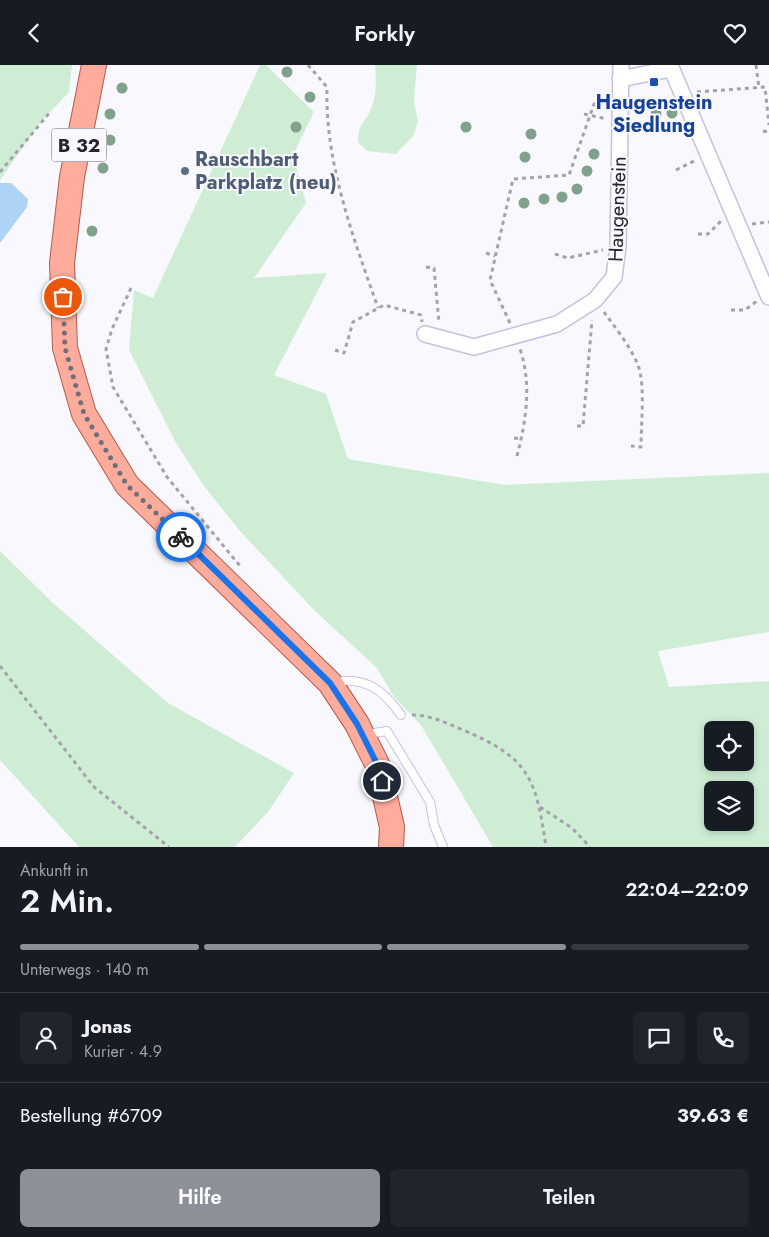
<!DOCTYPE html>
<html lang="de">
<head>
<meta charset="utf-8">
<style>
	:root { --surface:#171b24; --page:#20242c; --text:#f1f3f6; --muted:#9ea1a6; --line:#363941; --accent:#8c9099 }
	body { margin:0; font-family:Jost,sans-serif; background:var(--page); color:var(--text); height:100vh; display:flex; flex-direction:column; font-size:19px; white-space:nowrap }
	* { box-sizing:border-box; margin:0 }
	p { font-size:16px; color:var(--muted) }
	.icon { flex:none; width:28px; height:28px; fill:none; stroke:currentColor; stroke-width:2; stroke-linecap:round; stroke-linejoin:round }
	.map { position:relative; height:782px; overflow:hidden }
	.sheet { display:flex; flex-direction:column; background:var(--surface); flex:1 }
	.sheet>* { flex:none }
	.buttons { position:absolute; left:704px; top:656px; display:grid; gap:10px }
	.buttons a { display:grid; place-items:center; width:50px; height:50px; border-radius:8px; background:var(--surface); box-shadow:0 2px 8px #0003; font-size:25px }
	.pin { position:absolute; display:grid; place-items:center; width:42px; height:42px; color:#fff; margin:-21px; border:2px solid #fff; border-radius:50%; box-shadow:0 1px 5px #0007 }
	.courier { position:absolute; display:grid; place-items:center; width:50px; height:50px; margin:-25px; border:4px solid #1a73e8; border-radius:50%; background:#fff; color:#222; box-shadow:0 1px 6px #0007 }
	.headline em { font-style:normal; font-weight:600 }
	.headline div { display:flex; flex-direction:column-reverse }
	.headline { display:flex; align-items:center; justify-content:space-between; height:85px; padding:0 20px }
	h1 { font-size:32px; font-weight:600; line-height:38px }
	.bar { display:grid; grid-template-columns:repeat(4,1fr); gap:8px 5px; align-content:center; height:60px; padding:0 20px }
	.bar i { height:6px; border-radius:4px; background:var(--line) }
	.bar .on { background:var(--accent) }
	.bar p { grid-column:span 4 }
	.line { display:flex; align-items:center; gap:12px; padding:0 20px; border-top:1px solid var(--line) }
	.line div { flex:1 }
	.round { display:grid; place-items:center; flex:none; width:52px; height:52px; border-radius:8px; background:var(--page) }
	.action { display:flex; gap:10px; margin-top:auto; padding:10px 20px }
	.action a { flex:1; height:58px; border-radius:8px; background:var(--accent); color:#fff; font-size:20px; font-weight:600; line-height:58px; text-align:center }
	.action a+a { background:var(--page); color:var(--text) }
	header { display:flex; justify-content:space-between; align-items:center; height:65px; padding:0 20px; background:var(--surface); font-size:22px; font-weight:600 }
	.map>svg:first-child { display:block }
</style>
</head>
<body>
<header><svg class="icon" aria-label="back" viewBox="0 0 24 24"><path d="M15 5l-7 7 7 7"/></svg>Forkly<svg class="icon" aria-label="heart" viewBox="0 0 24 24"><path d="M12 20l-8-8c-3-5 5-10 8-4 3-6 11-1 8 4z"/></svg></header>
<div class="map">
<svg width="769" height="782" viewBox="0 0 769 782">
	<rect width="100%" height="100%" fill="#f9f8fe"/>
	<path fill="#cfedd4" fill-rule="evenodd" d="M0,0H72L69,27L40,58L0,115Z
		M260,0H266L314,47L293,90L306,138L254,213L327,208L274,310L326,329L348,394L505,420L769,408V567L658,586L669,622L769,616V782H493L421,660L394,632L377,603L314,545L239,465L204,421L176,378L129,285L134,225L153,233ZM712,665H745V698H712ZM712,725H745V758H712Z
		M375,0H417L414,36L418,57L413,71L396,89L367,86L358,77C359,55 364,61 371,44C377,30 376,15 375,0Z
		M0,486L53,538L168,638L294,708L268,747L235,782H79L0,695Z"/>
	<path fill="#add4f7" d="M0,118H11L28,134L27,142L0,178Z"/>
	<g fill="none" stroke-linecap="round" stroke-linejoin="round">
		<g stroke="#c7c0dd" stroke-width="10">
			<path id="lane" d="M334,617C366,611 384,626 401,650
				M367,669L387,666L430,737L434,760L443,782"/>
		</g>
		<g stroke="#c7c0dd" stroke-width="18">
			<path id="street" d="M670,0L769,232
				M620,14L671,4
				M425,269L474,282L557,259L595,235L614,212L618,182L621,0"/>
		</g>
		<g stroke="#b3594c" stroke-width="26">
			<path id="primary" d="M94,0L72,112L62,198L65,283L84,349L127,420L330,618L357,659L378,701L392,762L391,782"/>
		</g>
		<path stroke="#a4a2aa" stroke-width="3" stroke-dasharray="4 4" stroke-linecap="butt" d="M308,0L327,22C325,99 353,171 378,243
			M756,0L759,23
			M697,27L765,22L769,60
			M584,49L607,54
			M763,66L769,67
			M676,105L696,95
			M0,107L51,46
			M752,159L769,157
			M698,169H708L722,155
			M486,188L495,191
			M555,189L568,193L603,185
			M426,202L434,203L439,258
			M131,223L112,264L106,284L113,322L167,412L240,501
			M731,245H745L757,236
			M604,247C616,264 632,283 639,303C645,323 641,360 641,382L631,381
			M510,258L490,215L513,114L569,110L594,39L607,36
			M335,285L344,288L353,257L384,240L421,250L422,257
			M577,361H583L592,255
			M514,373L522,374
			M517,391C526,356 532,319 520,284
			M0,601L94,722L169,782
			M412,650C431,650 446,658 463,665C530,693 536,714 546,782
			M540,742L572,763L590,782"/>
		<use href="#lane" stroke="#fff" stroke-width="8"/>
		<use href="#street" stroke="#fff" stroke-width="15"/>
		<use href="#primary" stroke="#ffac9d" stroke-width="24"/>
	</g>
	<g fill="#80a18c">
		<circle cx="287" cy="7" r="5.5"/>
		<circle cx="122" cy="23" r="5.5"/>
		<circle cx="310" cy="32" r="5.5"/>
		<circle cx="672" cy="48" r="5.5"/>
		<circle cx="110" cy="49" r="5.5"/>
		<circle cx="656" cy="49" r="5.5"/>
		<circle cx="296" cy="62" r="5.5"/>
		<circle cx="466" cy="62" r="5.5"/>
		<circle cx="531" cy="69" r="5.5"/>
		<circle cx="110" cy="75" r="5.5"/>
		<circle cx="594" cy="89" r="5.5"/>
		<circle cx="525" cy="92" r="5.5"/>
		<circle cx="103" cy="103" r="5.5"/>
		<circle cx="587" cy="106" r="5.5"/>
		<circle cx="577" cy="124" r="5.5"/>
		<circle cx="562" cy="132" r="5.5"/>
		<circle cx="544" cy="134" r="5.5"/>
		<circle cx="524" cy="138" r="5.5"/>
		<circle cx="92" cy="166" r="5.5"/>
	</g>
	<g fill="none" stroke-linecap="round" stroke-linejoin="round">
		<path stroke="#706e78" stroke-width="5" stroke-dasharray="0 9" d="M63,232L65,283L84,349L127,420L181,472"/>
		<path stroke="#1a73e8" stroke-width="6" d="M181,472L330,618L357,659L378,701L382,716"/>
	</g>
	<rect fill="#1a4fb4" stroke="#f9f8fe" stroke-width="2" x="649" y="12" width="10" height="10" rx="2.5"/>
	<circle fill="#5c6f8a" stroke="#f9f8fe" stroke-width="2" cx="185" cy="106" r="5"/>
	<g text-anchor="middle" stroke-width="4" stroke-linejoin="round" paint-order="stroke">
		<rect fill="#f9f8fe" stroke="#66646e" stroke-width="1" x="51.5" y="63.5" width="55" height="33" rx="4"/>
		<g font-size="19" font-weight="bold" fill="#272430">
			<text x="79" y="87">B 32</text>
		</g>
		<g font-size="20" font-weight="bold" fill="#164399" stroke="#f9f8fe">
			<text x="654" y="44">Haugenstein<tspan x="654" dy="23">Siedlung</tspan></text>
		</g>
		<g font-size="20" font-weight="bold" fill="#4e5e75" stroke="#f9f8fe" text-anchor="start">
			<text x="195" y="101">Rauschbart<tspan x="195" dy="23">Parkplatz (neu)</tspan></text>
		</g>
		<g font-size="20" fill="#272430" stroke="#f9f8fe">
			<text transform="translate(617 144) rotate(-88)" y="7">Haugenstein</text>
		</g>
	</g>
</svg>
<div class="buttons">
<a><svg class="icon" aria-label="locate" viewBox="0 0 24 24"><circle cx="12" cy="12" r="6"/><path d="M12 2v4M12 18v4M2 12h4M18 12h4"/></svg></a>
<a><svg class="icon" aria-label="layers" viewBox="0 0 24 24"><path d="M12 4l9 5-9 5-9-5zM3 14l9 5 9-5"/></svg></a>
</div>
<div class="pin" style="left:63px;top:232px;background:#ea580c"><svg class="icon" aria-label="bag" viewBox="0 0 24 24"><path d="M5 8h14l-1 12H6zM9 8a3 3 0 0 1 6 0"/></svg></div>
<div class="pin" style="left:382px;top:716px;background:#1f2937"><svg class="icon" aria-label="home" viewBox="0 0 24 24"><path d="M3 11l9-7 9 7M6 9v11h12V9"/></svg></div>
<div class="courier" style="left:181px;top:472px"><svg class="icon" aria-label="bike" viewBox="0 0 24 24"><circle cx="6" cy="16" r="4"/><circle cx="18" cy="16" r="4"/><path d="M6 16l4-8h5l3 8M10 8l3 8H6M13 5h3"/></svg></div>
</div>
<section class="sheet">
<div class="headline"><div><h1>2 Min.</h1><p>Ankunft in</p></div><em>22:04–22:09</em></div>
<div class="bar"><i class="on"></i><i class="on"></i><i class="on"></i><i></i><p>Unterwegs · 140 m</p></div>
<div class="line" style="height:90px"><a class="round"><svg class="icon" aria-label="person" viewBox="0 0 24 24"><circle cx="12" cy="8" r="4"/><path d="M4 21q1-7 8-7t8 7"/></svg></a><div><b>Jonas</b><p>Kurier · 4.9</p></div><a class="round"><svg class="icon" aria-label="chat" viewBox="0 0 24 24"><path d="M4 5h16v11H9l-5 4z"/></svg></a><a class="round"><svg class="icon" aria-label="phone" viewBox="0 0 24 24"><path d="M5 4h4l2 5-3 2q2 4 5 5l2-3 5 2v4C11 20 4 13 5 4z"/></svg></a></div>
<div class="line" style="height:65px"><div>Bestellung #6709</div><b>39.63 €</b></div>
<div class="action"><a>Hilfe</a><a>Teilen</a></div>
</section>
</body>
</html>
